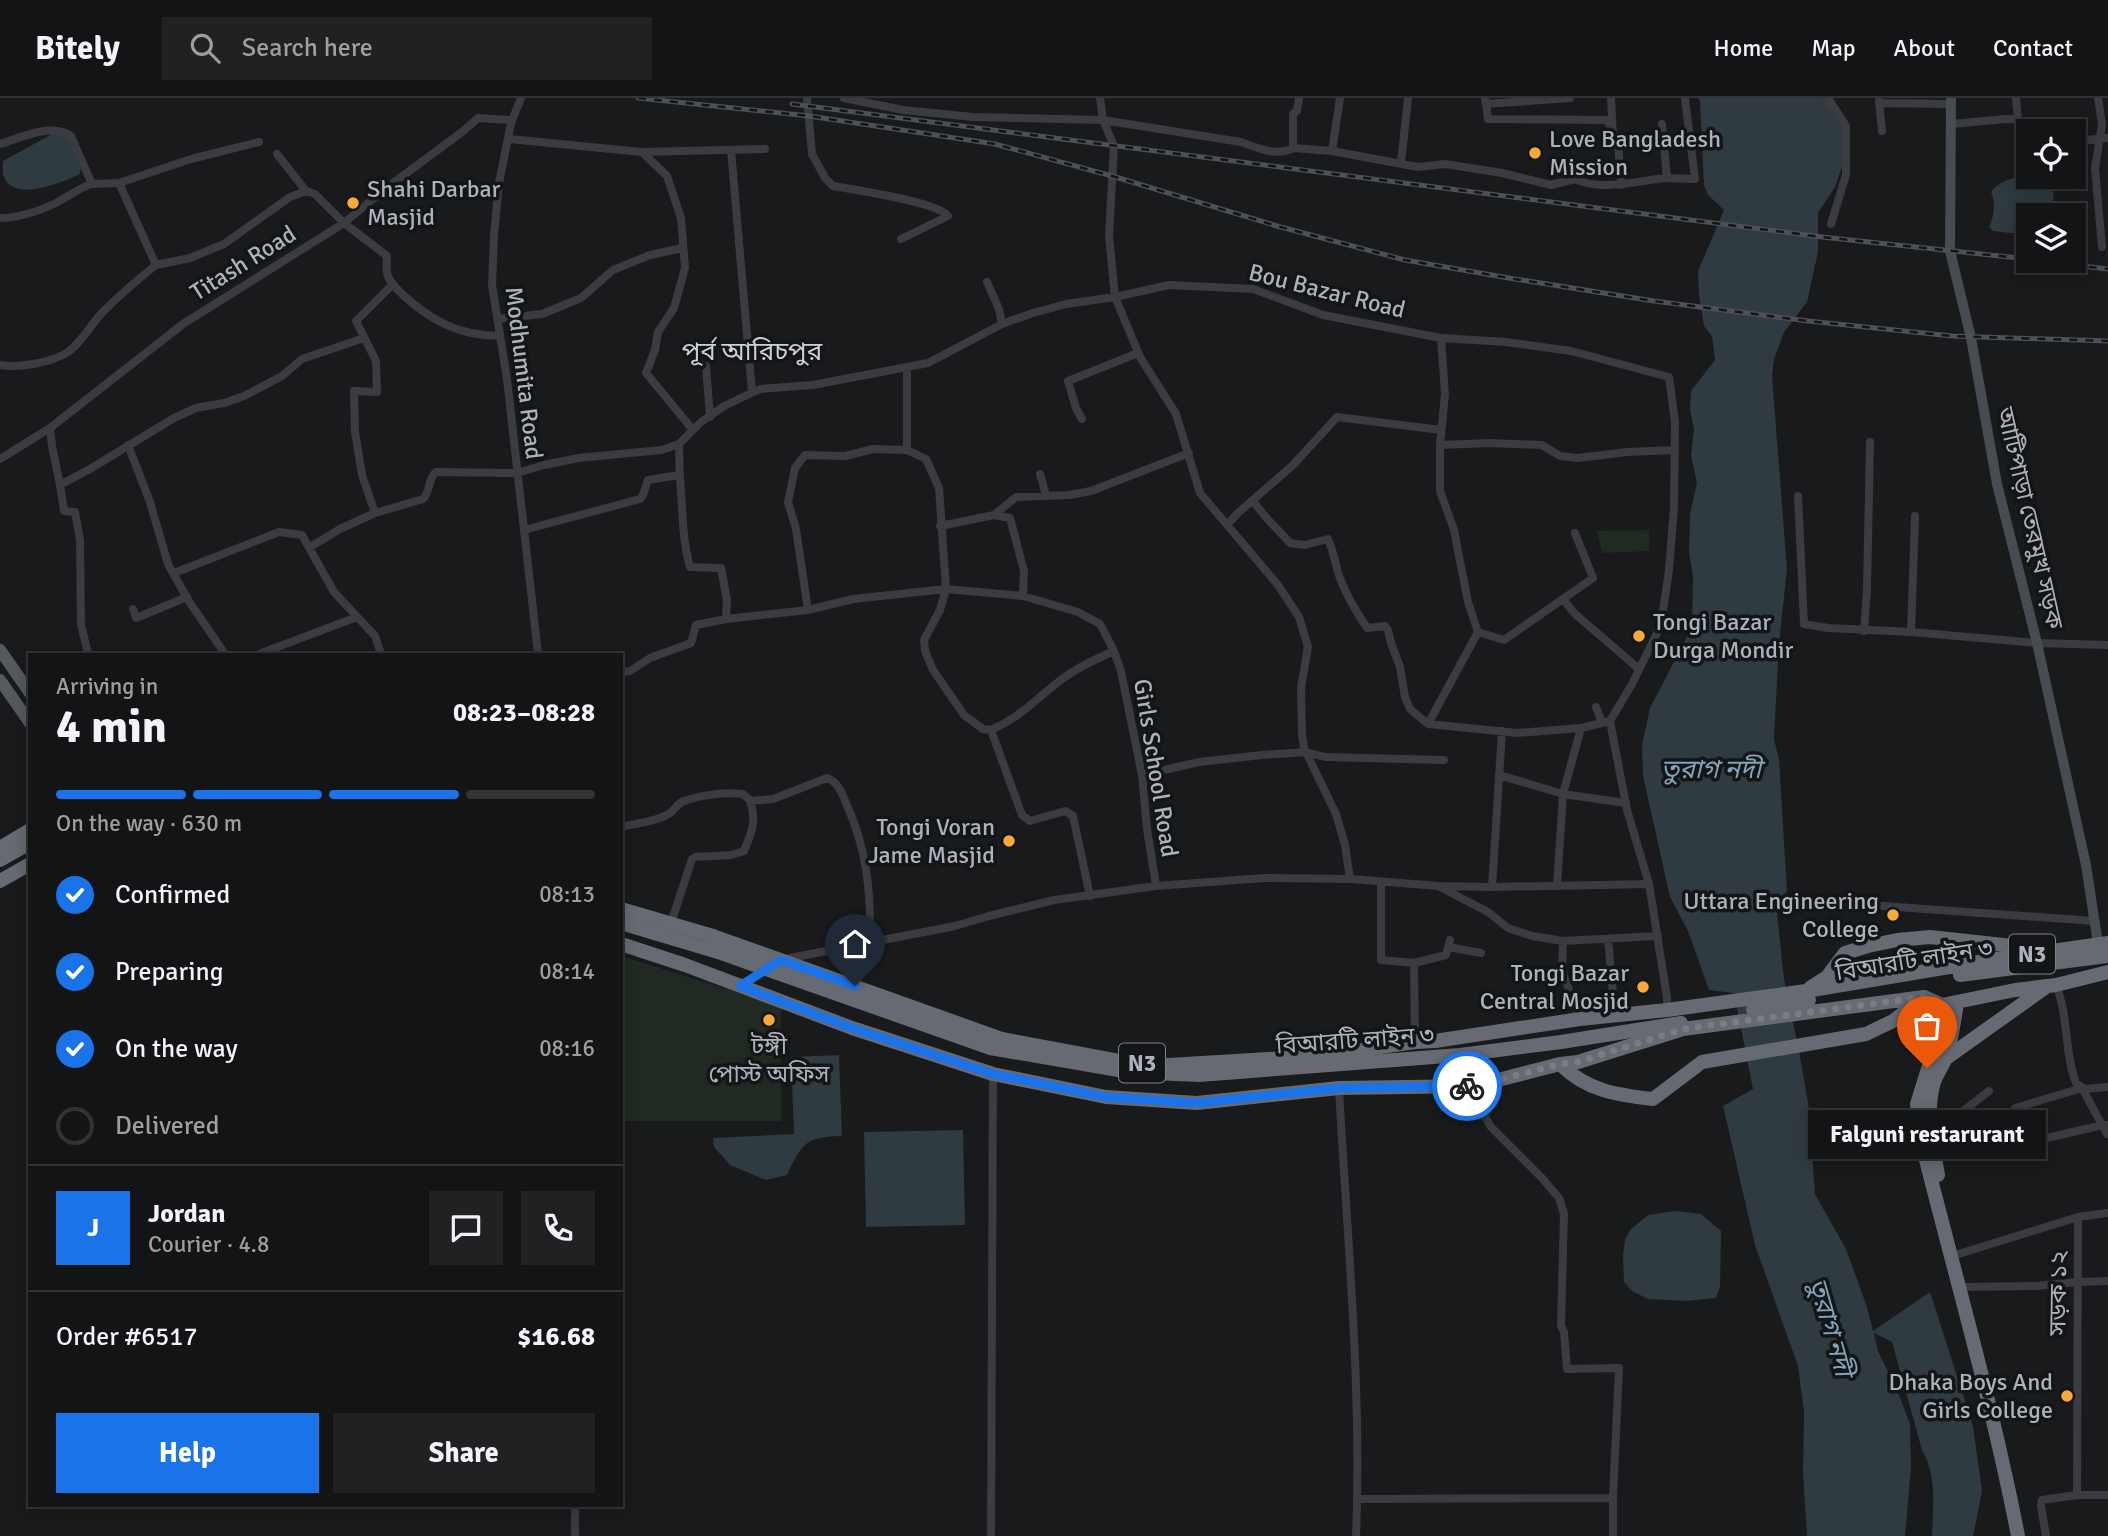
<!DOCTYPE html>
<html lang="en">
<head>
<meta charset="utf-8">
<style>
	:root { --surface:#131415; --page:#202122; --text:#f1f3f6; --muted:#9d9ea0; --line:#323334; --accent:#1a73e8 }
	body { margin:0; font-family:Signika,"Noto Sans Bengali",sans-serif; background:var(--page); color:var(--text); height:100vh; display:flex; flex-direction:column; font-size:26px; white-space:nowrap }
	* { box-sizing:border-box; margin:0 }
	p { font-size:23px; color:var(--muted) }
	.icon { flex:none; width:38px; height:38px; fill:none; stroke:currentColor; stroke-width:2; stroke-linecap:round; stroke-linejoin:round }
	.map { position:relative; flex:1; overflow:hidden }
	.drawer { position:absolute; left:28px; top:555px; width:595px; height:854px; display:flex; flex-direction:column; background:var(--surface); border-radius:0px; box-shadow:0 4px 18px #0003,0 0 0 2px var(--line) }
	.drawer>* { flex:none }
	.buttons { position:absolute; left:2016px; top:21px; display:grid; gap:14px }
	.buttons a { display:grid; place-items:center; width:70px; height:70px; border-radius:0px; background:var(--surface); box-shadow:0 4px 18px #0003,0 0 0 2px var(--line); font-size:35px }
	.pin { position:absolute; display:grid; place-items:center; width:60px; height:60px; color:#fff; margin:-72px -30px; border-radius:50% 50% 50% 0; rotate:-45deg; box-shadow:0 0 7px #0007 }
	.pin .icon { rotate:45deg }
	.courier { position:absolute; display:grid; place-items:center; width:70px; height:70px; margin:-35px; border:5px solid #1a73e8; border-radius:50%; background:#fff; color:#222; box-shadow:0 2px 9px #0007 }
	.bubble { position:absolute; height:49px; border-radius:0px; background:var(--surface); box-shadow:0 4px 18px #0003,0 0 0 2px var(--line); font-size:23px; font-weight:800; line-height:49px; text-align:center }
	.summary em { font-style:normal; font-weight:800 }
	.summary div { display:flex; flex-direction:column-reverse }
	.summary { display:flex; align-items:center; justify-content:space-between; height:119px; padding:0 28px }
	h1 { font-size:46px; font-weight:800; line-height:52px }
	.bar { display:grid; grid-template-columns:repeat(4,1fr); gap:10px 7px; align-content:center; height:84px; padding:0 28px }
	.bar i { height:9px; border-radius:5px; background:var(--line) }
	.bar .selected { background:var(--accent) }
	.bar p { grid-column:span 4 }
	.line { display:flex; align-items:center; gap:18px; padding:0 28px; border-top:2px solid var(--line) }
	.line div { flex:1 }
	.round { display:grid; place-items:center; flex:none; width:74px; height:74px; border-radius:0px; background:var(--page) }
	ol { padding:0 28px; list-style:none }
	li { display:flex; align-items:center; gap:21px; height:77px }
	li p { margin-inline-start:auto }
	li .icon { padding:7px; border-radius:50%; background:var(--accent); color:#fff; stroke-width:4 }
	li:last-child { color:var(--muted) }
	li i { width:38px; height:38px; border:4px solid var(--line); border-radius:50% }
	.action { display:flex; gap:14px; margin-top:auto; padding:14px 28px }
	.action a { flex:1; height:80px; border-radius:0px; background:var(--accent); color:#fff; font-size:28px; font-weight:800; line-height:80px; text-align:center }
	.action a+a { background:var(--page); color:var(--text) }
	header { display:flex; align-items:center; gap:42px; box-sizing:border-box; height:98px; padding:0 35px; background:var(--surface); border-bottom:2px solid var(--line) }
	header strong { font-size:33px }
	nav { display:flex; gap:38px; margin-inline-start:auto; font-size:24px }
	.search { width:490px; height:63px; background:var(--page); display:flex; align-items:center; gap:18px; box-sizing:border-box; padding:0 24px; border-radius:0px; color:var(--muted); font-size:26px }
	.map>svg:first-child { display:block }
</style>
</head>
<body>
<header>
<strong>Bitely</strong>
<div class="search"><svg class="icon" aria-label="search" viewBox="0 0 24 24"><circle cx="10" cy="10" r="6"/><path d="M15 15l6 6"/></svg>Search here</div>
<nav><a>Home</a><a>Map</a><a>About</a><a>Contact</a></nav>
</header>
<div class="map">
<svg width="2108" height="1438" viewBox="0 0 2108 1438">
	<rect width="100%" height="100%" fill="#191a1c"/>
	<path fill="#212a22" d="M1649,432V453L1602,455L1597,433Z
		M621,858L781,908V1023H621Z"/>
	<path fill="#2f3a41" d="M1698,0H1823L1843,20L1850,45L1835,89L1818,115V154L1807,204L1784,234L1774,261L1772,278L1787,471L1779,545L1774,641L1779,662L1787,793L1776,806L1784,881L1800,958L1809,1011L1815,1096L1846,1151L1866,1206L1873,1233L1930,1194L1973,1328L1982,1393L1973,1438H1932C1933,1408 1937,1378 1922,1352L1892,1244L1874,1235L1878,1253L1898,1294L1910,1326L1911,1370L1905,1438H1807L1803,1374L1804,1314L1798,1268L1755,1147L1723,1008L1753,991L1734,895L1709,892L1688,833L1670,799L1643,678L1642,647L1650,610L1692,529L1693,478L1689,455L1690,416L1697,385L1691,358L1694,331L1690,312L1691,293L1715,262L1712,238L1704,228L1699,197L1698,173L1724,112L1708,97L1704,87L1700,3Z
		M54,35L68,38L81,68L80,76C63,84 14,105 4,79C2,75 3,68 3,63Z
		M2028,76V79H2047C2052,89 2057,97 2051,107L2053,117H2028V137L1993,133L1989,129C1994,119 1996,104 1991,94C2001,81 2013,81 2028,76Z
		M839,957L842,1038C807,1039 802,1044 787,1077L766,1082L730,1067L714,1049L713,1040L794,1036L791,959Z
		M963,1032L965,1127L866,1129L864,1034Z
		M1675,1113L1701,1116L1721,1133L1720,1189L1716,1200L1686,1203L1648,1201L1632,1193L1624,1184L1623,1157L1625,1141L1631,1131L1648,1117Z"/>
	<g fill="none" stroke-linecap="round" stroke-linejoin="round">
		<path stroke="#3a3c41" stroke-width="8" d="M521,0L511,25L499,85L494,137L492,187L507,281L538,556
			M807,0L812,56L825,80L833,88C855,92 938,104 948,118L901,141
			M844,0L903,12L973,19L1103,22L1241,44C1257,50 1277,59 1293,50
			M1100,0L1103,22L1114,48L1109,138L1115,199L1140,259L1176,316L1200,395L1278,487L1299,519L1308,549L1301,590L1302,636L1304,650L1336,716L1345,747L1350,781
			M1485,0L1486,6L1570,0
			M1611,0L1613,40L1618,41L1621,87
			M1828,0L1846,28V77L1831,126
			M2016,0L2018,21
			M2098,0L2102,27L2095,70L2102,149
			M1879,3L1882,33
			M1879,5L1950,6
			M1486,6L1488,21L1608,22L1613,40
			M1662,26L1667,80
			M1952,26L2005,21H2018L2028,34
			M509,41L642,54L765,51
			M2074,43L2108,40
			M0,46C21,40 51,24 71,38L92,86L119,85L191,61L259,44
			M1293,50L1332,53L1418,69L1445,66L1502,75L1551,87L1575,81C1600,94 1641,82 1667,80C1676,80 1686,81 1695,81L1685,0
			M1293,50V16L1297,13L1299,0
			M731,52L752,294
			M1332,53L1340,0
			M642,54L667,78L681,120L685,170L674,210L658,234L655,252L646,275L693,332
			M277,56L306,93L315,96L344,125L387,158C387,162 386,169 387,174C388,183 396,190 402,196C431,223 460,238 500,238
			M1401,65L1408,0
			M0,120C19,120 39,113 56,105C68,99 78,90 92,86
			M156,167L190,160L224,146L290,99L306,93
			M987,184L999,211L1002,226
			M497,221L542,216L581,200L613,172L650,157L683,150
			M0,267C19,270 51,265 68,254C79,247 91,227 100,217C118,198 136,183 156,167L119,85
			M706,268L710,319
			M1082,321L1076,310L1068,283L1138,255
			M50,330L52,348L60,387L90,371L174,320L196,310L224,305L244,298L282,278L302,261L364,240
			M128,347L150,404L168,466L188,502L225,556
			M1440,347L1489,345L1542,347L1560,358L1578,360L1627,354L1675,352
			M907,352V269
			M0,361L50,330L183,226L344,125L385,91L462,34L478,20L512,22
			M1040,376L1046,397
			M60,387L64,413L75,414L80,442L81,526L88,556
			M1798,398L1804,526L1828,530L1911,534L2037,545L2108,547
			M1253,402C1263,419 1278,431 1290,445L1305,447L1328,441C1334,455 1334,461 1338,474C1344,494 1356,513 1367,530L1385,528L1388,532L1391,545L1400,569L1405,599L1410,611L1428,626L1517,635L1581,630L1610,623
			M375,415L362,377L355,334L354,293L377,294L376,263L356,223L393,186
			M994,417L1016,399L1069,397L1091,393L1189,355
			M1227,427L1238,415L1293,367L1337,319L1441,332
			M940,428L994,417L1010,420L1024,473L1023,498
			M524,432L640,401L643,397L648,382L679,377
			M310,449L340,431L375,415L423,401C431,393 427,382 436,374L517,375L544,367L578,360L662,352L679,346L701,324L724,308L760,291L813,287L928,265L1002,226L1033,215L1066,206L1115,199L1169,187L1253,191L1323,217L1441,240L1506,244L1571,253L1669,279L1675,324L1674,409L1669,472L1661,527L1632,586L1610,623L1627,712L1649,786L1667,899V912
			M174,475L279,434L302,437L334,494L375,538L381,556
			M1563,501L1574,515L1639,571
			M133,511L136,520L187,499
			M808,512L796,431L788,404L795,370L805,357L845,358L873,351L907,352L926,361L939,390L946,491L940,512L924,542L925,553L933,572L964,617L983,631L991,632
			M726,521L808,512L853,501L946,491L1023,498L1078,514L1100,526L1114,553L1121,573L1142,677L1147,731L1156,788
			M1864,533L1867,491L1870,344
			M1478,534L1504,542L1593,480L1575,435
			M1911,534L1915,418
			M259,556L357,519
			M621,574L630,573L650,560L691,545L696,527L726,521L727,502L721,470L690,469C684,448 683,429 682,408C680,387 679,367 679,346
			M1596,609L1602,625
			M1428,626L1478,534L1468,504L1454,432L1440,393V347L1445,296L1441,240
			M1142,677L1199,664L1262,657L1306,654L1325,659L1444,662
			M1499,677L1563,696L1626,705
			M621,729C636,725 657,724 670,715C675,712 677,706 682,704C699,697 725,694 743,696L751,703
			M1381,784V862L1414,865L1415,944
			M1557,788L1563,696L1581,630
			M1440,789L1488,814L1508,830L1532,838L1563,843L1658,838
			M1492,789L1502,633
			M1090,798L1073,718L1065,713L1030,723L1022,717L991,632C1019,620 1034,603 1057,585C1074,571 1094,562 1114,553
			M1827,804L2094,823
			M671,825L692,761L695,759L731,757L744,753C752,733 757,724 750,703L773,701L827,680C838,684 842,695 846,705C867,751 871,794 870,844
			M1608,841L1615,917
			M1563,843L1562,873L1580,921
			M1448,849L1481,855
			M785,861L955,828L989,818L1054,802L1156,788L1264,780L1350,781L1439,788L1492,789L1649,786
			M1414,865L1446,857L1450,842
			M2056,887C2069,919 2064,954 2076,985L2085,991L2108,989
			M740,888L767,871
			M1475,988L1480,1010L1491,1029L1542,1080L1559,1100L1564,1116L1561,1228L1564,1234L1567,1271L1619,1270L1613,1400
			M1339,990C1347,1139 1362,1288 1356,1438
			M1930,1020L1958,1017L1989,993
			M2107,1036L2082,990L2015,1010L2011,1022L2020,1034L2038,1042L2103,1027H2108
			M1952,1158L2078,1119L2108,1115
			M1960,1189L2036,1188L2077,1184L2108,1183
			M2077,1397L2078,1119
			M1357,1401L1613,1400V1438
			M575,1438V1407
			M991,1438L993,976
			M2046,1438L2041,1408L2042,1402L2077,1397H2108"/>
		<path stroke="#484b51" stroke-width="10" d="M1951,0L1950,153L1971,240L1997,386L2037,545L2086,767L2098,846"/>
		<path stroke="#565960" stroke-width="12" d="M0,552L30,595
			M0,582L30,625"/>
		<path stroke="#666a72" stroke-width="14" d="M0,750L30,732
			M0,762L30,745
			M0,783L30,766
			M621,811L713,838L1002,941L1119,963L1169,967L1318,958L1415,944L1435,943L1580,921L1667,912L1806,893L2009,859L2108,845
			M621,846L685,867L852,930L993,976L1106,999L1197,1005L1339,990L1475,988L1560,966L1578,964L1683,931L1924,899L1942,907L2015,892L2056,887L2108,874
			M1960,877L2108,858
			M1810,890L1827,879L1845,855L1868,848L1897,842L1930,839L2031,850
			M1942,907L1940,932L1917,1006L1920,1038C1953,1171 1992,1303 2018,1438
			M1753,912L1809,902
			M1945,961L2046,889
			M1560,966C1587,993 1617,997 1653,1001L1702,964L1866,936L1893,923L1924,899L1930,941L1929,951
			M1938,1077C1933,1047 1925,1014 1934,984C1937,975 1943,968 1946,959C1952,942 1954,923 1957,905"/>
		<g stroke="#4d5056" stroke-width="5">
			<path id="rail" d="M638,0L809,18L995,46L1112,78L1277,128L1405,162L1509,180L1654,203L1808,223L1952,238L2108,243
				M792,6L1822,139L2028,161
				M2041,163L2108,171"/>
		</g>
		<use href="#rail" stroke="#141517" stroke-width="2.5" stroke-dasharray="8" stroke-linecap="butt"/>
		<path stroke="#666a72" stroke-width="14" d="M621,825L718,854L990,950L1130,974L1199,977L1460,957L1561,944L1681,925
			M713,838L742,855"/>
	</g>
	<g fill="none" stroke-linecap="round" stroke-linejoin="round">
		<path stroke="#797d84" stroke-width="7" stroke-dasharray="0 12.6" d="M1467,988H1475L1560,966L1578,964L1683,931L1924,899L1930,941L1927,970"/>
		<path stroke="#1a73e8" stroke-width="9" d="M855,888L781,862L740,888L852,930L993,976L1106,999L1197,1005L1339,990L1467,988"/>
	</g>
	<g fill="#f6ab38" stroke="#141517" stroke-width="2.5">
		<circle cx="1535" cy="55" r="7"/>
		<circle cx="353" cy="105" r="7"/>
		<circle cx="1639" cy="538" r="7"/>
		<circle cx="1009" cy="743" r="7"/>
		<circle cx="1893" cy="817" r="7"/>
		<circle cx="1643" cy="889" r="7"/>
		<circle cx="769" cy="922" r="7"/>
		<circle cx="2067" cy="1298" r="7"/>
	</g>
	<g text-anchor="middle" stroke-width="7" stroke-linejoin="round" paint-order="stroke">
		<g fill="#141517" stroke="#7e838a" stroke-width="2">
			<rect x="2009" y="836.5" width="46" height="39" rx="5"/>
			<rect x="1119" y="945.5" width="46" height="39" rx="5"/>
		</g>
		<g font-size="23" font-weight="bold" fill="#acb2bc">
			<text x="2032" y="864">N3</text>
			<text x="1142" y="973">N3</text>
		</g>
		<g font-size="24" fill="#acb2bc" stroke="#141517" text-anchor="end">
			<text x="1549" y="49" text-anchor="start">Love Bangladesh<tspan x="1549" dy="28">Mission</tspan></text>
			<text x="367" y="99" text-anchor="start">Shahi Darbar<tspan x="367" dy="28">Masjid</tspan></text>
			<text x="1653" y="532" text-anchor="start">Tongi Bazar<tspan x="1653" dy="28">Durga Mondir</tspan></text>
			<text x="995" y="737">Tongi Voran<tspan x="995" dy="28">Jame Masjid</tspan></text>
			<text x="1879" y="811">Uttara Engineering<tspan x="1879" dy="28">College</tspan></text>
			<text x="1629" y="883">Tongi Bazar<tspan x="1629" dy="28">Central Mosjid</tspan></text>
			<text x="769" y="956" text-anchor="middle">টঙ্গী<tspan x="769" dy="28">পোস্ট অফিস</tspan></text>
			<text x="2053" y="1292">Dhaka Boys And<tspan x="2053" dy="28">Girls College</tspan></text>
		</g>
		<g font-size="24" fill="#acb2bc" stroke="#141517">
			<text transform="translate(243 165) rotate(-32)" y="8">Titash Road</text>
			<text transform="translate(1327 193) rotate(14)" y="8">Bou Bazar Road</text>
			<text transform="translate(524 275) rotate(83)" y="8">Modhumita Road</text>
			<text transform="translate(2030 420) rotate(77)" y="8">আটিপাড়া তেরমুখ সড়ক</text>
			<text transform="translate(1156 670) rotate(81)" y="8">Girls School Road</text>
			<text transform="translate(1914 862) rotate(-9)" y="8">বিআরটি লাইন ৩</text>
			<text transform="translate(1355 942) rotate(-4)" y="8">বিআরটি লাইন ৩</text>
			<text transform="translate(2058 1195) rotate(-89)" y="8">সড়ক ১২</text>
		</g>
		<g font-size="26" fill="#cdd0d7" stroke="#141517">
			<text x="752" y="262">পূর্ব আরিচপুর</text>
		</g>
		<g font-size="26" font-style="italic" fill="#83a1b7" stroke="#141517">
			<text x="1711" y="680">তুরাগ নদী</text>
			<text transform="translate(1831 1229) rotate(74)" y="9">তুরাগ নদী</text>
		</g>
	</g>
</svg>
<div class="buttons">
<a><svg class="icon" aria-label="locate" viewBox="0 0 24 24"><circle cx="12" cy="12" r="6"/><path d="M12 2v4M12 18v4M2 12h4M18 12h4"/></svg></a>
<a><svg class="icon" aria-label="layers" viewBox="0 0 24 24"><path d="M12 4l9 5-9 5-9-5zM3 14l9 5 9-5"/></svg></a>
</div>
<div class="pin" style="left:1927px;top:970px;background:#ea580c"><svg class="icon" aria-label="bag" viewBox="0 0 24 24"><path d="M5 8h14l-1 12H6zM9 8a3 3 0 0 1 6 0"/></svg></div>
<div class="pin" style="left:855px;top:888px;background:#1f2937"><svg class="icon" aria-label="home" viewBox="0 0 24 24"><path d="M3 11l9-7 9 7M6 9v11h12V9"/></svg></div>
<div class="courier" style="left:1467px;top:988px"><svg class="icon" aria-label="bike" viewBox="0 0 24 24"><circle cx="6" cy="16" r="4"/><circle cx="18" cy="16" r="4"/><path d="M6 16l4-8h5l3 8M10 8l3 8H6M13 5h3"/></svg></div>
<div class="bubble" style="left:1808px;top:1012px;width:238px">Falguni restarurant</div>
<section class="drawer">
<div class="summary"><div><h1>4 min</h1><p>Arriving in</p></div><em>08:23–08:28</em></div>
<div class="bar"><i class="selected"></i><i class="selected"></i><i class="selected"></i><i></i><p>On the way · 630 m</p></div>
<ol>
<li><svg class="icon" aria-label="check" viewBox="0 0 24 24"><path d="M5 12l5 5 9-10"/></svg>Confirmed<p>08:13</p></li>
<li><svg class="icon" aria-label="check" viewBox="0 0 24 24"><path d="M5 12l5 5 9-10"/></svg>Preparing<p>08:14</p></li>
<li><svg class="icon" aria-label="check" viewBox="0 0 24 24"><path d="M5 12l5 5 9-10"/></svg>On the way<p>08:16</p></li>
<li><i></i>Delivered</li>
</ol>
<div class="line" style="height:126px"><b class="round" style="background:var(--accent);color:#fff">J</b><div><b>Jordan</b><p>Courier · 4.8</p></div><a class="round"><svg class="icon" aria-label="chat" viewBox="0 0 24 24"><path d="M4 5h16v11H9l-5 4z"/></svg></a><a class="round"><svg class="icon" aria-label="phone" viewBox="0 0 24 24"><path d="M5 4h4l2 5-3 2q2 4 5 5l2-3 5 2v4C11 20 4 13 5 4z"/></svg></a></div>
<div class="line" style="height:91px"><div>Order #6517</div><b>$16.68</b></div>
<div class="action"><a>Help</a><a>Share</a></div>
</section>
</div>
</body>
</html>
